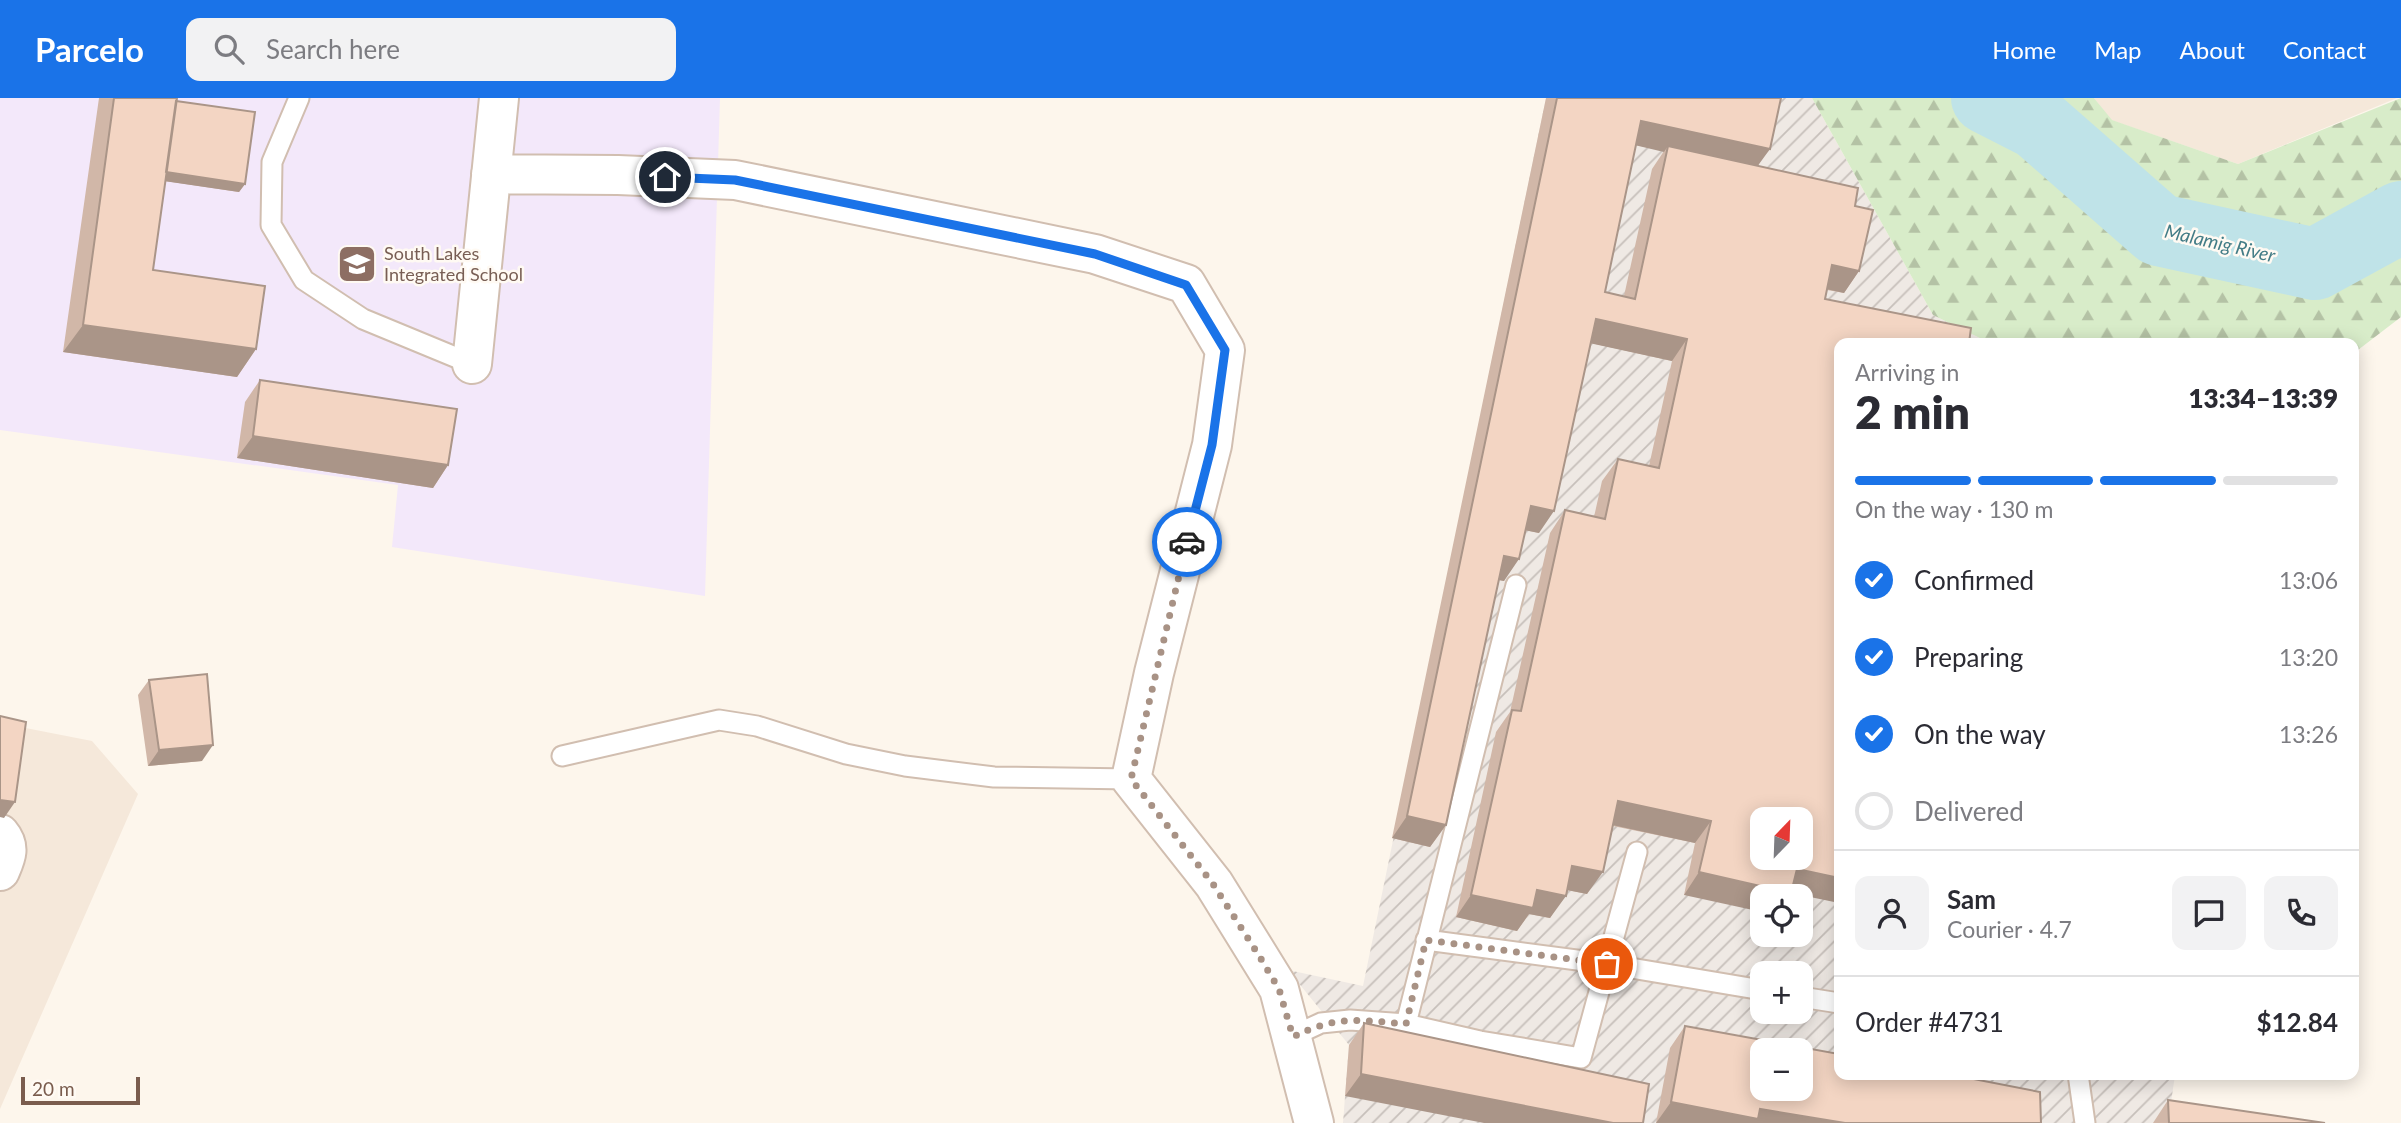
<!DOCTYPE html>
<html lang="en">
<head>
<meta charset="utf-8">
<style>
	:root { --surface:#fff; --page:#f2f2f3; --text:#2b2b33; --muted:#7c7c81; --line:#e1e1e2; --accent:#1a73e8 }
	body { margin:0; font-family:Lato,sans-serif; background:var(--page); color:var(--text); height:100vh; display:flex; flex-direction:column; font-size:26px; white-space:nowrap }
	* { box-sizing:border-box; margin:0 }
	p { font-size:23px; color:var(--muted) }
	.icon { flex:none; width:38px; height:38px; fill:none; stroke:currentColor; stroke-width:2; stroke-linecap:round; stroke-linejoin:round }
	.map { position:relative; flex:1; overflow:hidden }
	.panel { position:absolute; left:1834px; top:240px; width:525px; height:742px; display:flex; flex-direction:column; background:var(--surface); border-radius:14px; box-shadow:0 4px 18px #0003 }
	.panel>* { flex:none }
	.needle { width:46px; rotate:23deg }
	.fabs { position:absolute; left:1750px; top:709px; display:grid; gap:14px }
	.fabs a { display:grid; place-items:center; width:63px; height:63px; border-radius:14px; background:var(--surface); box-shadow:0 4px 18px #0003; font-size:35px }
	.scale { position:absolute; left:21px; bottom:18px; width:119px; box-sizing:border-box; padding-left:7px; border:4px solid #7a5c4d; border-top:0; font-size:19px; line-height:24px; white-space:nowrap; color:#7a5c4d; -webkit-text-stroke:5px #fffaf3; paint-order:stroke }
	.pin { position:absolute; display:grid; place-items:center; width:60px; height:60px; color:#fff; margin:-30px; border:4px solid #fff; border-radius:50%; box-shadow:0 2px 7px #0007 }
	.courier { position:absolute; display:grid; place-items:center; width:70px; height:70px; margin:-35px; border:5px solid #1a73e8; border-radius:50%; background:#fff; color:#222; box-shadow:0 2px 9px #0007 }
	.headline em { font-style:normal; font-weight:800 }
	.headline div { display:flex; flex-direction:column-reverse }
	.headline { display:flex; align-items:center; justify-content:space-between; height:119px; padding:0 21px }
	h1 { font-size:46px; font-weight:800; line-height:52px }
	.bar { display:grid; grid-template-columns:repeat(4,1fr); gap:10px 7px; align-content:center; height:84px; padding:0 21px }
	.bar i { height:9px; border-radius:5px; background:var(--line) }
	.bar .current { background:var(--accent) }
	.bar p { grid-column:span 4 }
	.line { display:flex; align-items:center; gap:18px; padding:0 21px; border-top:2px solid var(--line) }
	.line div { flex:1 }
	.round { display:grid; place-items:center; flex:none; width:74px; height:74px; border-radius:14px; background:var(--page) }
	ol { padding:0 21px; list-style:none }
	li { display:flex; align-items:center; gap:21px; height:77px }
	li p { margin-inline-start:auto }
	li .icon { padding:7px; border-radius:50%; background:var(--accent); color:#fff; stroke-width:4 }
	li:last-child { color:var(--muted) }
	li i { width:38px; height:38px; border:4px solid var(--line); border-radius:50% }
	header { display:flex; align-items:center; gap:42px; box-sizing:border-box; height:98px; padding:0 35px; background:var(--accent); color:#fff }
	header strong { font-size:33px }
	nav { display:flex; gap:38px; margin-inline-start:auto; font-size:24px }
	.search { width:490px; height:63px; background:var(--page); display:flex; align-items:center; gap:18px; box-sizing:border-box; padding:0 24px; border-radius:14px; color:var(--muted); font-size:26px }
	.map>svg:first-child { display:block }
</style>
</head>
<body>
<header>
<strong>Parcelo</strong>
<div class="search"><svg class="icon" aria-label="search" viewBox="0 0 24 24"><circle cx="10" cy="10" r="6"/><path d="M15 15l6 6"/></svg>Search here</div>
<nav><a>Home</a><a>Map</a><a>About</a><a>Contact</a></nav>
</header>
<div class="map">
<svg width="2401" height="1025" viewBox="0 0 2401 1025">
	<defs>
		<pattern id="industrial-furrows" width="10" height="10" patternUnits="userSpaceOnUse" patternTransform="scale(1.75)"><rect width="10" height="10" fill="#efe9e4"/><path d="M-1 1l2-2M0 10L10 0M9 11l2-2" fill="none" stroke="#c7c0bb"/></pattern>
		<pattern id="forest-firs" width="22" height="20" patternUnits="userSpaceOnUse" patternTransform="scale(1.75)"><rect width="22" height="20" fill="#d8ecc9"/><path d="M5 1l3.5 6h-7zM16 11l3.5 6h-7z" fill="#b4c2a5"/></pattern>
	</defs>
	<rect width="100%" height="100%" fill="#fdf6ec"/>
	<path fill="#f5e8da" d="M2094,0H2397L2238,66L2111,22Z
		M0,625L92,643L138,696L0,1011Z"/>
	<path fill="url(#industrial-furrows)" fill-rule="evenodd" d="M1546,0H1812L1933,217L1990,245H1839V976L2175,977L2168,1025H1343L1349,947L1288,872L1363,888ZM1762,721H1801V760H1762ZM1762,798H1801V836H1762ZM1762,875H1801V914H1762ZM1762,952H1801V990H1762Z"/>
	<path fill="#f3e8fa" d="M0,0H720L705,498L392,449L398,387L0,332Z"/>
	<path fill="url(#forest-firs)" d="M1812,0H2094L2112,22L2238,66L2401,0V219L2354,255V245H1990L1933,217Z"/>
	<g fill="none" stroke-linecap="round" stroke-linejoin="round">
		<path stroke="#bfe3e8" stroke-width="72" d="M1987,0L2038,26L2159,132L2315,166L2401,119"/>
		<g stroke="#d1beb0" stroke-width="23">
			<path id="lane" d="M299,0L272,64L271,127L304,182L363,221L472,266
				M562,658L719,622L757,628L846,656L905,668L994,679L1131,681
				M1426,842L1607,866L1762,892
				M1801,899L1839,905
				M1406,926L1516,487
				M1293,938L1321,925L1350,922L1406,926L1480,943L1581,960L1637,754
				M2078,976L2085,1025"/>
		</g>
		<g stroke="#d1beb0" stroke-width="42">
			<path id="street" d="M491,76L618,77L735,82L1095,156L1186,186L1225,252L1212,347L1154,575L1131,681L1214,786L1279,891L1314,1025
				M472,266L499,0
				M0,736C11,749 6,759 0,773"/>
		</g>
		<use href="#lane" stroke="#fff" stroke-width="19"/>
		<use href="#street" stroke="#fff" stroke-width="38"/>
	</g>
	<path fill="#d1b7a8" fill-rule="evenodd" d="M99,0H177L176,3L245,86L239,94L165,83L153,172L256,251L237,279L63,254Z
		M1546,0H1781L1758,68L1855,108L1859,173L1844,195L1827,192L1825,201L1791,795L1684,797L1695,745L1613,728L1587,796L1567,792L1550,820L1529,816L1517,833L1456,819L1496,634L1510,614L1550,435L1565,412L1594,419L1602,383L1618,361L1649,368L1672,263L1591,245L1539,435L1525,432L1504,483L1499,482L1446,727L1430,749L1392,740ZM1636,47L1664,53L1652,71L1624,198L1605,194Z
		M260,282L448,367L433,390L237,360L245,304Z
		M149,582L202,663L148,668L138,597Z
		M1364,925L1649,986L1345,998L1349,947Z
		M1685,928L2041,1025H1656L1670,950Z
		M2168,1002L2325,1025H2153Z"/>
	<path fill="#aa9588" d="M1641,23L1770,51L1754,73L1668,48L1664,54L1626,45Z
		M155,73L245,86L239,94L150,81Z
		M1832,167L1859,173L1844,195L1817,189Z
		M1596,221L1687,241L1672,263L1580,243Z
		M83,227L256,251L237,279L63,254Z
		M253,338L448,367L433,390L237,360Z
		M1531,408L1554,413L1539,435L1515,430Z
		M1504,458L1519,461L1504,483L1488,480Z
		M213,647L202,663L148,668L159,652Z
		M0,702L15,704L4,720L0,719Z
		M1618,703L1711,723L1695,745L1603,725Z
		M1407,718L1446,727L1430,749L1392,740Z
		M1572,768L1603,774L1587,796L1557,790Z
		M1797,771L1839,780V805L1791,795L1789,798H1762V814L1684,797L1699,774Z
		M1537,792L1566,798L1550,820L1529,816L1517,833L1456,819L1471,797Z
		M1361,976L1613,1025H1484L1345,998Z
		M1671,1004L1760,1011L1845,1025H1656Z"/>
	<path fill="#f3d5c3" stroke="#aa9588" stroke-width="2" fill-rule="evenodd" d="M114,0H177L153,172L265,188L256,251L83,227Z
		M1557,0H1781L1770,51L1641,23L1605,194L1635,201L1668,48L1858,90L1855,108L1873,112L1859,173L1832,167L1825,201L1971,230L1969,245H1839V780L1797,771L1791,795L1699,774L1711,723L1618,703L1603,774L1572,768L1566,798L1537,792L1533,810L1471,797L1512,612L1521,613L1565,412L1605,421L1618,361L1659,370L1687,241L1596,221L1554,413L1531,408L1519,461L1504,458L1446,727L1407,718ZM1762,721H1801V760H1762Z
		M176,3L255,14L245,86L166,74Z
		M260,282L457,311L448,367L253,338Z
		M207,576L213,647L159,652L149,582Z
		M0,618L26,624L15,704L0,702Z
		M1364,925L1649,986L1643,1025H1613L1361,976Z
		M1685,928L1839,956V976H1948L2040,994L2041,1025H1845L1760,1011L1758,1021L1671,1004ZM1762,952H1801V990H1762Z
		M2168,1002L2325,1025H2169Z"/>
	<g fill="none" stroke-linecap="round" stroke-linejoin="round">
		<path stroke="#a89285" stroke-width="7" stroke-dasharray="0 12.6" d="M1187,444L1131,681L1213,786L1258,856L1279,891L1293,939C1336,917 1360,922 1406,926L1426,842L1607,866"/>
		<path stroke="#1a73e8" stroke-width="9" d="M665,79L735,82L1095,156L1186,187L1225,252L1212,347L1187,444"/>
	</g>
	<defs>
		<g id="school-square" transform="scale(2.0125)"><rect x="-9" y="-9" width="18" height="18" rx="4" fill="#8d6e63" stroke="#fffaf3"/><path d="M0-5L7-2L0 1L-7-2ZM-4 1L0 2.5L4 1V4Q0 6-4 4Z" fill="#fff"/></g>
	</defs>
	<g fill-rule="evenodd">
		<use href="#school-square" x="357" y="166"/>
	</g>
	<g text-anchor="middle" stroke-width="5" stroke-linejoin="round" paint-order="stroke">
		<g font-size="18" fill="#785e54" stroke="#fffaf3" text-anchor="start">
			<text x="384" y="162">South Lakes<tspan x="384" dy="21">Integrated School</tspan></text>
		</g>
		<g font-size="19" font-style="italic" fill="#437c86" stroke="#fffaf3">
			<text transform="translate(2220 145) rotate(13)" y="7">Malamig River</text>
		</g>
	</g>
</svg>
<div class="fabs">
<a><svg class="needle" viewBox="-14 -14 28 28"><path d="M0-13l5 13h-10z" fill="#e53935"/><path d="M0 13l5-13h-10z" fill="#7c7c81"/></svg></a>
<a><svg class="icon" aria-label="locate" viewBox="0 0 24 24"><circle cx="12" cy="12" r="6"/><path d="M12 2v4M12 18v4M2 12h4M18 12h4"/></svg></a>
<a>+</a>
<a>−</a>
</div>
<div class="scale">20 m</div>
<div class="pin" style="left:1607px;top:866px;background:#ea580c"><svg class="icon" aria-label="bag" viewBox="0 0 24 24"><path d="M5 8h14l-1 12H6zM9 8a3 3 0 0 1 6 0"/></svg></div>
<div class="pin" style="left:665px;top:79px;background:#1f2937"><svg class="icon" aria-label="home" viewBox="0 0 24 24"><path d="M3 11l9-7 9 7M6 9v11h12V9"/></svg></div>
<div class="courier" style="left:1187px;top:444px"><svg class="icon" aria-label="car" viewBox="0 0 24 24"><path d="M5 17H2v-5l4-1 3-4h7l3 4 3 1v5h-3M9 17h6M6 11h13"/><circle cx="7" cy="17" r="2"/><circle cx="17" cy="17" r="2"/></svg></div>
<section class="panel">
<div class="headline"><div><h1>2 min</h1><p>Arriving in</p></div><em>13:34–13:39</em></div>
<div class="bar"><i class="current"></i><i class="current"></i><i class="current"></i><i></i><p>On the way · 130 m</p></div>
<ol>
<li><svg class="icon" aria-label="check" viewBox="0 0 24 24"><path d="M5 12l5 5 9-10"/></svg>Confirmed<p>13:06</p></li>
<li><svg class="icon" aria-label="check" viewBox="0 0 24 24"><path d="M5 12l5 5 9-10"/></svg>Preparing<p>13:20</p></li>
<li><svg class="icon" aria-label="check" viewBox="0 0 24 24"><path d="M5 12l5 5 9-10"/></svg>On the way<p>13:26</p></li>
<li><i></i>Delivered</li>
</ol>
<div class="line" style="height:126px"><a class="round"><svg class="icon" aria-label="person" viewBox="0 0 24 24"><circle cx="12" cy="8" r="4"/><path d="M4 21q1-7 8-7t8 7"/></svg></a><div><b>Sam</b><p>Courier · 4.7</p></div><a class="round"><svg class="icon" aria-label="chat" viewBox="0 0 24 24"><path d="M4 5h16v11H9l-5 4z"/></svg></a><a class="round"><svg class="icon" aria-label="phone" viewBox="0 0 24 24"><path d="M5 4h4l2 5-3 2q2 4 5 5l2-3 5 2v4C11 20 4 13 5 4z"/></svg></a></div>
<div class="line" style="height:91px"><div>Order #4731</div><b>$12.84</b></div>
</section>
</div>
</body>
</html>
